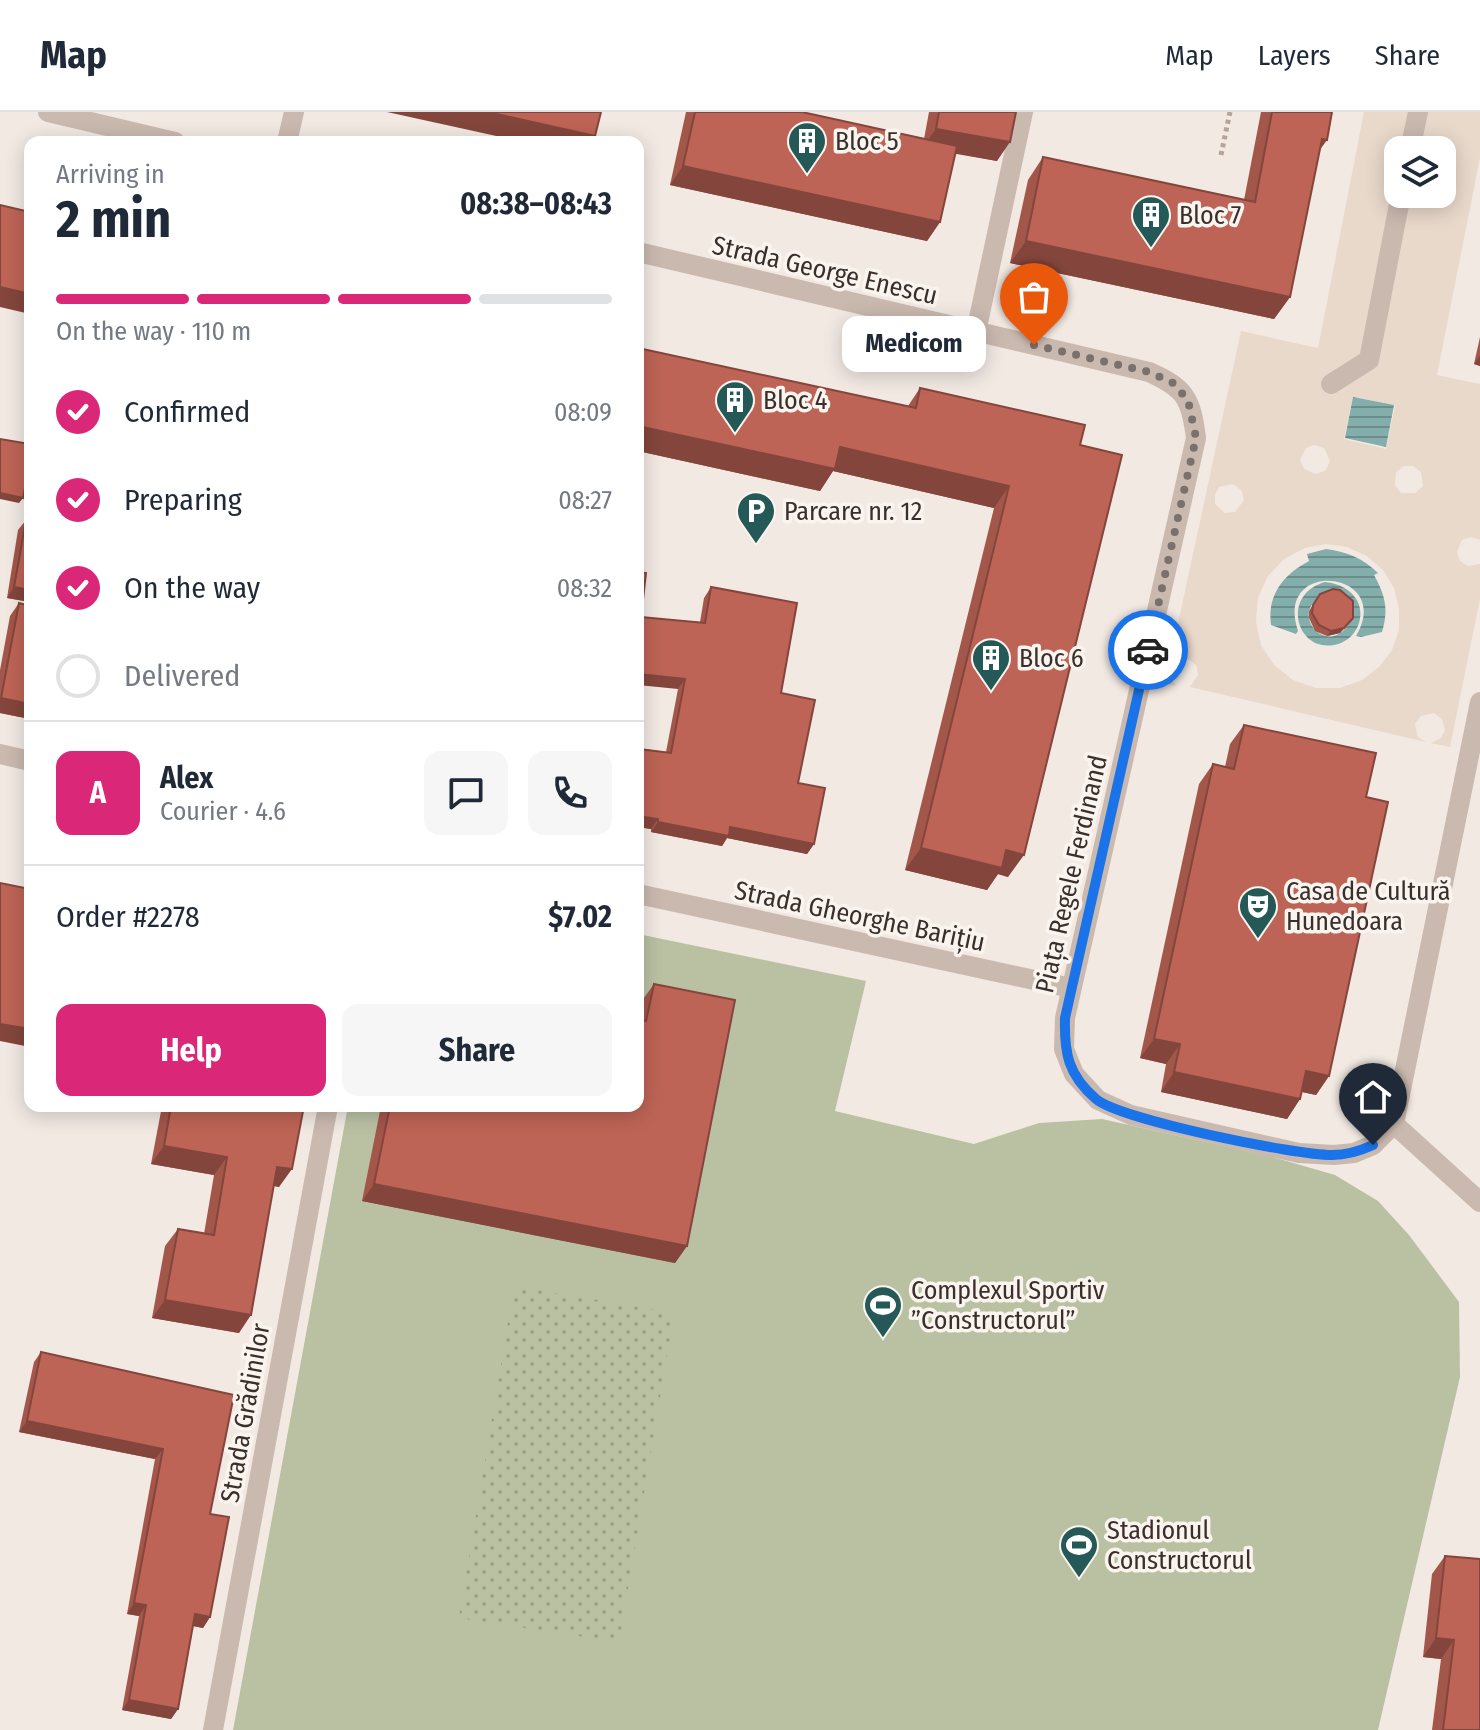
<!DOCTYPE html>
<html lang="en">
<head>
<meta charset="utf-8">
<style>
	:root { --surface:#fff; --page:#f6f6f7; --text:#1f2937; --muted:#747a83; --line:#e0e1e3; --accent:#db2777 }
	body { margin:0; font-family:"Fira Sans Condensed",sans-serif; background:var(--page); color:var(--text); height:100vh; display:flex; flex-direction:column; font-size:30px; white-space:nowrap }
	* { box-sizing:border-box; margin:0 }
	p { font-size:26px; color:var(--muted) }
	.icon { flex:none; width:44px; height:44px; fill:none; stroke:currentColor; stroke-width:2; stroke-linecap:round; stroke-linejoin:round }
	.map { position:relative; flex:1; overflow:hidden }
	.details { position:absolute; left:24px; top:24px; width:620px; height:976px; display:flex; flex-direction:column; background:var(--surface); border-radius:16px; box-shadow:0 4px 20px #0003 }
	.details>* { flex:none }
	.controls { position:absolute; left:1384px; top:24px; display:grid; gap:16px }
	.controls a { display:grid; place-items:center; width:72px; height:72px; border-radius:16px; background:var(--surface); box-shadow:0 4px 20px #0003; font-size:40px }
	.pin { position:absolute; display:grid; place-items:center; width:68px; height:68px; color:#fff; margin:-82px -34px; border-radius:50% 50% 50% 0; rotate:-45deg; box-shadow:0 0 8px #0007 }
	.pin .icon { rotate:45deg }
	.courier { position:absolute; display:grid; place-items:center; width:80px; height:80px; margin:-40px; border:6px solid #1a73e8; border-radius:50%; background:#fff; color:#222; box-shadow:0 2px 10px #0007 }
	.bubble { position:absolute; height:56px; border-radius:16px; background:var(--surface); box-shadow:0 4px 20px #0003; font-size:26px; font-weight:700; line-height:56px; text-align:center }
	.head em { font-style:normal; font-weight:700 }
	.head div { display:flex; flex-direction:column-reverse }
	.head { display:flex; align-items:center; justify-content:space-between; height:136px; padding:0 32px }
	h1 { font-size:52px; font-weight:700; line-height:60px }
	.bar { display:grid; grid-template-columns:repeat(4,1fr); gap:12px 8px; align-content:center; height:96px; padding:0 32px }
	.bar i { height:10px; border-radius:6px; background:var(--line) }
	.bar .selected { background:var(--accent) }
	.bar p { grid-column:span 4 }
	.line { display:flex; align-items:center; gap:20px; padding:0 32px; border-top:2px solid var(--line) }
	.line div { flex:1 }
	.round { display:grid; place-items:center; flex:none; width:84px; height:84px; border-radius:16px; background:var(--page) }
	ol { padding:0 32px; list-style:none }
	li { display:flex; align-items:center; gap:24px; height:88px }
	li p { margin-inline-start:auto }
	li .icon { padding:8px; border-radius:50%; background:var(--accent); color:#fff; stroke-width:4 }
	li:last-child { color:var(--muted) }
	li i { width:44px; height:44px; border:4px solid var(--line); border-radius:50% }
	.primary-button { display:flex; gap:16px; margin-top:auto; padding:16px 32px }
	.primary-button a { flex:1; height:92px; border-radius:16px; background:var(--accent); color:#fff; font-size:32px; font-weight:700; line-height:92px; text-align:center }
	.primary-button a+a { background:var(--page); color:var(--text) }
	header { display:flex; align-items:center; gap:48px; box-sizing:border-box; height:112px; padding:0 40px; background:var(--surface); border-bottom:2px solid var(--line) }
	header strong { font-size:38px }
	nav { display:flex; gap:44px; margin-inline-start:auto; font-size:28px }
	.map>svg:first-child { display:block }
</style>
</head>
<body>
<header>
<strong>Map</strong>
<nav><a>Map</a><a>Layers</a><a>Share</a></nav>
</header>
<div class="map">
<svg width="1480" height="1618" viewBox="0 0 1480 1618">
	<defs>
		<pattern id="park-dots" width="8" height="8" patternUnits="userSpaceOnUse" patternTransform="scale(2)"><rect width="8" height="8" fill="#bac1a3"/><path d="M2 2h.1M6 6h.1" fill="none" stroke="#989d85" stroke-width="1.8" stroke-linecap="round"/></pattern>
		<pattern id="water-rules" width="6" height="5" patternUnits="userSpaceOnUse" patternTransform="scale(2)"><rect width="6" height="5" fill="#83aeab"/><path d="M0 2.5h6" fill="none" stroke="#6c8e8b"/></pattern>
	</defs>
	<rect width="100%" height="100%" fill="#f2e9e3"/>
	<path fill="#bac1a3" d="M638,822L866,869L835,999L974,1032L1039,1011L1102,1007L1269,1044L1335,1063L1378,1089L1409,1123L1459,1190L1460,1265L1378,1618H233L348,994H638Z"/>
	<path fill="url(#park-dots)" d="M514,1174L674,1201L619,1530L459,1506Z"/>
	<path fill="#e9d9cb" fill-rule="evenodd" d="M1364,0H1480V46L1437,263L1480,272V428L1471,425L1462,428L1457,440L1460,449L1468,454L1480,452V487L1450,635L1431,631L1441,626L1445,618L1442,607L1434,601L1421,604L1415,612L1418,625L1426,630L1190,575L1198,563L1196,553L1188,547L1178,548L1171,554L1169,563L1176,574L1165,572L1241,219L1318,236ZM1398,38H1442V82H1398ZM1353,285L1395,294L1386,337L1344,327ZM1314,333L1324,336L1330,349L1326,358L1316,362L1304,357L1300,348L1306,336ZM1404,354H1413L1421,360L1423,374L1415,381H1401L1395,373L1396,360ZM1233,372L1241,378L1244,388L1235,400L1225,401L1215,392V383L1219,375ZM1326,432L1347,435L1367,444L1383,458L1394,476L1399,497V518L1392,538L1379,555L1362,568L1340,576H1316L1293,568L1274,553L1261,533L1256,510L1258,486L1268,464L1284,447L1305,436Z"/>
	<path fill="url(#water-rules)" fill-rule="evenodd" d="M1353,285L1394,293L1386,335L1345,326Z
		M1326,437C1348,440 1362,446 1378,461L1374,463C1385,483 1389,497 1382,520L1361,525L1356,524C1395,458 1273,445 1298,519L1296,522L1271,513C1267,483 1283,463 1309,449L1307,442Z
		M1325,470C1346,472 1366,487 1359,511C1356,521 1348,529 1338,532C1297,544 1279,483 1325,470ZM1323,484L1349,511C1328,547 1287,501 1323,484Z"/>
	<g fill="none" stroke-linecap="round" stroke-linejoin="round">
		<path stroke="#b6a399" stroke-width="5" stroke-dasharray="4 4" stroke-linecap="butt" d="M1221,43L1230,0"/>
		<path stroke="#cab9af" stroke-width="20" d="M48,0L175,30
			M287,30L294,0
			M1410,38L1418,0
			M638,140L1149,260C1185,276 1191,286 1196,326L1065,906L1064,937L1074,962L1098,988L1131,1003L1299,1041L1334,1043L1354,1041L1373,1033L1394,1012L1480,590
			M976,220L1023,0
			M1331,272L1369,248L1401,82
			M0,642L30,649
			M638,782L1071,876
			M1394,1012L1480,1090
			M213,1618L328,994"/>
	</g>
	<path fill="#a3564a" d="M686,0H802L924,27L929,0H1016L997,49L955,41L940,110L927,129L670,73Z
		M1261,0H1332L1319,38L1290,185L1274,207L1010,151L1028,68L1043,45L1244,88Z
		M1480,225V254L1474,252Z
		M638,236L908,294L920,276L1080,333L1008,765L998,762L987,778L905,758L994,396L833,359L820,379L638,339Z
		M26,408L30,490L7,486L18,418Z
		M711,475L781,581L798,671L814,732L807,742L727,726L722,734L651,720V717L638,715V636L666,640L678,577L641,505L700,510L704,486Z
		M1320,482L1353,506L1340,521L1327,524L1315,519L1309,506V499Z
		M19,491L30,494V607L0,601V558L10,504Z
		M1244,613L1366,685L1329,964L1316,983L1302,980L1300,987L1287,1007L1161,980L1166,952L1140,946L1199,672L1213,652L1225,655L1230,632Z
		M654,872L687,1134L675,1151L362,1089L381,994H638V907L641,890Z
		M162,994H304L279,1075L274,1074L239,1221L152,1206L165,1134L178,1117L204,1122L214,1063L151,1052Z
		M41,1240L234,1283L210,1402V1505L203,1516L193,1514L178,1597L171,1607L122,1598L139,1504L127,1502L155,1347L19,1320L34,1250Z
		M1445,1444L1480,1618H1432L1441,1547L1423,1545L1432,1462Z"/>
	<path fill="#84463c" d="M387,0H488L595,24L591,30H524Z
		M936,17L1010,30L997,49L922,36Z
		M1322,27L1327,28L1311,50Z
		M683,54L940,110L927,129L670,73Z
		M1026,129L1290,185L1274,207L1010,151Z
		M0,175L30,182V202L0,195Z
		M1480,244V254L1474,252Z
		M638,314L840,335L1009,374L994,396L833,359L820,379L638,339Z
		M0,381L23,386L19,391L0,387Z
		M14,475L30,478V490L7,486Z
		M1353,506L1340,521L1327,524L1331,519Z
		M638,562L685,567L678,577L638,573Z
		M1,586L30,592V607L0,601V588Z
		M638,704L658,707L651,717L638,715Z
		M658,710L730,715L814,732L807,742L727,726L722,734L651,720Z
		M921,736L1006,738L1024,743L1008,765L998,762L987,778L905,758Z
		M0,912L30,917V935L0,929Z
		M1154,927L1180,932L1166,952L1140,946Z
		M1306,959L1329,964L1316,983L1293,978Z
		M1174,960L1300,987L1287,1007L1161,980Z
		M164,1034L227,1045L214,1063L151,1052Z
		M277,1055L292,1057L279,1075L265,1072Z
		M374,1072L687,1134L675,1151L362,1089Z
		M165,1188L251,1203L239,1221L152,1206Z
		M27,1309L163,1337L155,1347L19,1320Z
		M134,1491L146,1493L139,1504L127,1502Z
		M195,1502L210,1505L203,1516L188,1513Z
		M1436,1526L1454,1528L1441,1547L1423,1545Z
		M129,1588L178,1597L171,1607L122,1598Z"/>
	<path fill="#bd6456" stroke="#84463c" stroke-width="2" d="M488,0H601L595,24Z
		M695,0H802L957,34L940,110L683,54Z
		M939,0H1016L1010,30L936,17Z
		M1272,0H1332L1327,28L1322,27L1290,185L1026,129L1043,45L1255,90Z
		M0,93L30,100V182L0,175Z
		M638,236L916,296L920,276L1085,313L1080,333L1122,343L1024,743L1006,738L1002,756L921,736L1009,374L840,335L835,357L638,314Z
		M0,327L30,332V351L23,386L0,381Z
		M26,408H30V478L14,475Z
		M638,460L646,461L641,505L705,511L711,475L797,491L781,581L815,588L798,671L825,676L814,732L730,715L729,724L658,710V707L638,704V637L671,641L685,567L638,562Z
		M1333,477L1340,478L1353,489V506L1344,516L1331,519L1319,513L1312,501L1313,493L1320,482Z
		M19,491L30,494V592L1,586Z
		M1244,613L1376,641L1366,685L1388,690L1329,964L1306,959L1300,987L1174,960L1180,932L1154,927L1213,652L1234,657Z
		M0,771L30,777V917L0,912Z
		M654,872L735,888L687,1134L374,1072L390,994H638V907L646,909Z
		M171,994H304L292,1057L277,1055L251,1203L165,1188L178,1117L214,1123L227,1045L164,1034Z
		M41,1240L234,1283L210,1402L229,1405L210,1505L195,1502L178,1597L129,1588L146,1493L134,1491L163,1337L27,1309Z
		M1445,1444L1480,1447V1618H1443L1454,1528L1436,1526Z"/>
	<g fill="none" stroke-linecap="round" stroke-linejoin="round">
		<path stroke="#7a706c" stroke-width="8" stroke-dasharray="0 14.4" d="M1034,233L1149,260L1173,271L1188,288L1196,326L1148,538"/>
		<path stroke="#1a73e8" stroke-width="10" d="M1148,538L1065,906C1064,941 1068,963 1096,987C1121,1008 1295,1043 1332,1043C1347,1043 1360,1039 1373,1033"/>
	</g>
	<defs>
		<g id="building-pin" transform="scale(2)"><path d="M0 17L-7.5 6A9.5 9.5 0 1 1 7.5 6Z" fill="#245957" stroke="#faf4ef"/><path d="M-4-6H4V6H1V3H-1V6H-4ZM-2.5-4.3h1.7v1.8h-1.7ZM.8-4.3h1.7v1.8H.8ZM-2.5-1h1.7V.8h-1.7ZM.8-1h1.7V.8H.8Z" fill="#fff"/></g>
		<g id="parking-pin" transform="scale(2)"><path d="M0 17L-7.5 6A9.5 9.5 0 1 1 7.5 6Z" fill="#245957" stroke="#faf4ef"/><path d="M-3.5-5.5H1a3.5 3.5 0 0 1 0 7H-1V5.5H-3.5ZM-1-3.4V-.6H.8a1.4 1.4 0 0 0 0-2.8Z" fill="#fff"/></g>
		<g id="theatre-pin" transform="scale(2)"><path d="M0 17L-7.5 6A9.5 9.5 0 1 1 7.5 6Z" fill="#245957" stroke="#faf4ef"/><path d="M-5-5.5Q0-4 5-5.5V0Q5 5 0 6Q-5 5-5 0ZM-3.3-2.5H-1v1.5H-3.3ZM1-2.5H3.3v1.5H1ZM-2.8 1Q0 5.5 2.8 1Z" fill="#fff"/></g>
		<g id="stadium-pin" transform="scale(2)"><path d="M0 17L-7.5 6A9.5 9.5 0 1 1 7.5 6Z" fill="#245957" stroke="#faf4ef"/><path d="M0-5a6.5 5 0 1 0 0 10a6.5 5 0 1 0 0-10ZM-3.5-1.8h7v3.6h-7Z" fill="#fff"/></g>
	</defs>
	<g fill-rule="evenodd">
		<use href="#building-pin" x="807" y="29"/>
		<use href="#building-pin" x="1151" y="103"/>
		<use href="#building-pin" x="735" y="288"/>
		<use href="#parking-pin" x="756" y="399"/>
		<use href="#building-pin" x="991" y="546"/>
		<use href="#theatre-pin" x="1258" y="794"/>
		<use href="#stadium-pin" x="883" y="1193"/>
		<use href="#stadium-pin" x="1079" y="1433"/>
	</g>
	<g text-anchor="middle" stroke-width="7" stroke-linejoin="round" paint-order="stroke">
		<g font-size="26" fill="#3a2f2c" stroke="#faf4ef" text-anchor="start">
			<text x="835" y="38">Bloc 5</text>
			<text x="1179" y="112">Bloc 7</text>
			<text x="763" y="297">Bloc 4</text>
			<text x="784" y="408">Parcare nr. 12</text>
			<text x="1019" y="555">Bloc 6</text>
			<text x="1286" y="788">Casa de Cultură<tspan x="1286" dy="30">Hunedoara</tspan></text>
			<text x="911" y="1187">Complexul Sportiv<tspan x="911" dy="30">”Constructorul”</tspan></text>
			<text x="1107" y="1427">Stadionul<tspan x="1107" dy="30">Constructorul</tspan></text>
		</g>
		<g font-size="26" fill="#3a2f2c" stroke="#faf4ef">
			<text transform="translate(825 158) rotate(13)" y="9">Strada George Enescu</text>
			<text transform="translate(1071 762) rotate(-77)" y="9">Piața Regele Ferdinand</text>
			<text transform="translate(860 804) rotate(12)" y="9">Strada Gheorghe Barițiu</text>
			<text transform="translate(245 1301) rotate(-80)" y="9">Strada Grădinilor</text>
		</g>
	</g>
</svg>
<div class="controls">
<a><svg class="icon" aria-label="layers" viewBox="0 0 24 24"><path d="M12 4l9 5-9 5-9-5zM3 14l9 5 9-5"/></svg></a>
</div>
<div class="pin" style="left:1034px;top:233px;background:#ea580c"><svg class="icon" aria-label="bag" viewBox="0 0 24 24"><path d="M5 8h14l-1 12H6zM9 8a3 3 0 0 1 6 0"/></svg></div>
<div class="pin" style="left:1373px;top:1033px;background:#1f2937"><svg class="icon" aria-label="home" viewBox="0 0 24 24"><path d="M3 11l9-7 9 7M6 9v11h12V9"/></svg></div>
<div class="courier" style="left:1148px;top:538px"><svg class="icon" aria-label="car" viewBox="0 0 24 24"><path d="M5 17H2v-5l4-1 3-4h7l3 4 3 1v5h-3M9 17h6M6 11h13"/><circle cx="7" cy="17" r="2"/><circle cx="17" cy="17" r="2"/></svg></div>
<div class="bubble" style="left:842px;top:204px;width:144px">Medicom</div>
<section class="details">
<div class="head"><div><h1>2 min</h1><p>Arriving in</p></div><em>08:38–08:43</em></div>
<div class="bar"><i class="selected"></i><i class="selected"></i><i class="selected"></i><i></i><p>On the way · 110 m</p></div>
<ol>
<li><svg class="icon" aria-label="check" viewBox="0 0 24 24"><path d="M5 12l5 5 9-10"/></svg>Confirmed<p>08:09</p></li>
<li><svg class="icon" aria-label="check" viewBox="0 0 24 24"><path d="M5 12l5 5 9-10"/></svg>Preparing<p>08:27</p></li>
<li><svg class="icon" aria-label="check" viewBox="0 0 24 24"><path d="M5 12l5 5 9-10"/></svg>On the way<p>08:32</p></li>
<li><i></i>Delivered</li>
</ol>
<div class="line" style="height:144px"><b class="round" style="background:var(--accent);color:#fff">A</b><div><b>Alex</b><p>Courier · 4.6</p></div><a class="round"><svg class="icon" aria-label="chat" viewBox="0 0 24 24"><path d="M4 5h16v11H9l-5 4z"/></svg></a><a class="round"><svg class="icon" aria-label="phone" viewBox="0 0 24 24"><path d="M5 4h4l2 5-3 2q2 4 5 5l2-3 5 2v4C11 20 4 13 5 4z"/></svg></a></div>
<div class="line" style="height:104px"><div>Order #2278</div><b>$7.02</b></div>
<div class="primary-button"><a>Help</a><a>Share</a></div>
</section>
</div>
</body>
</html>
